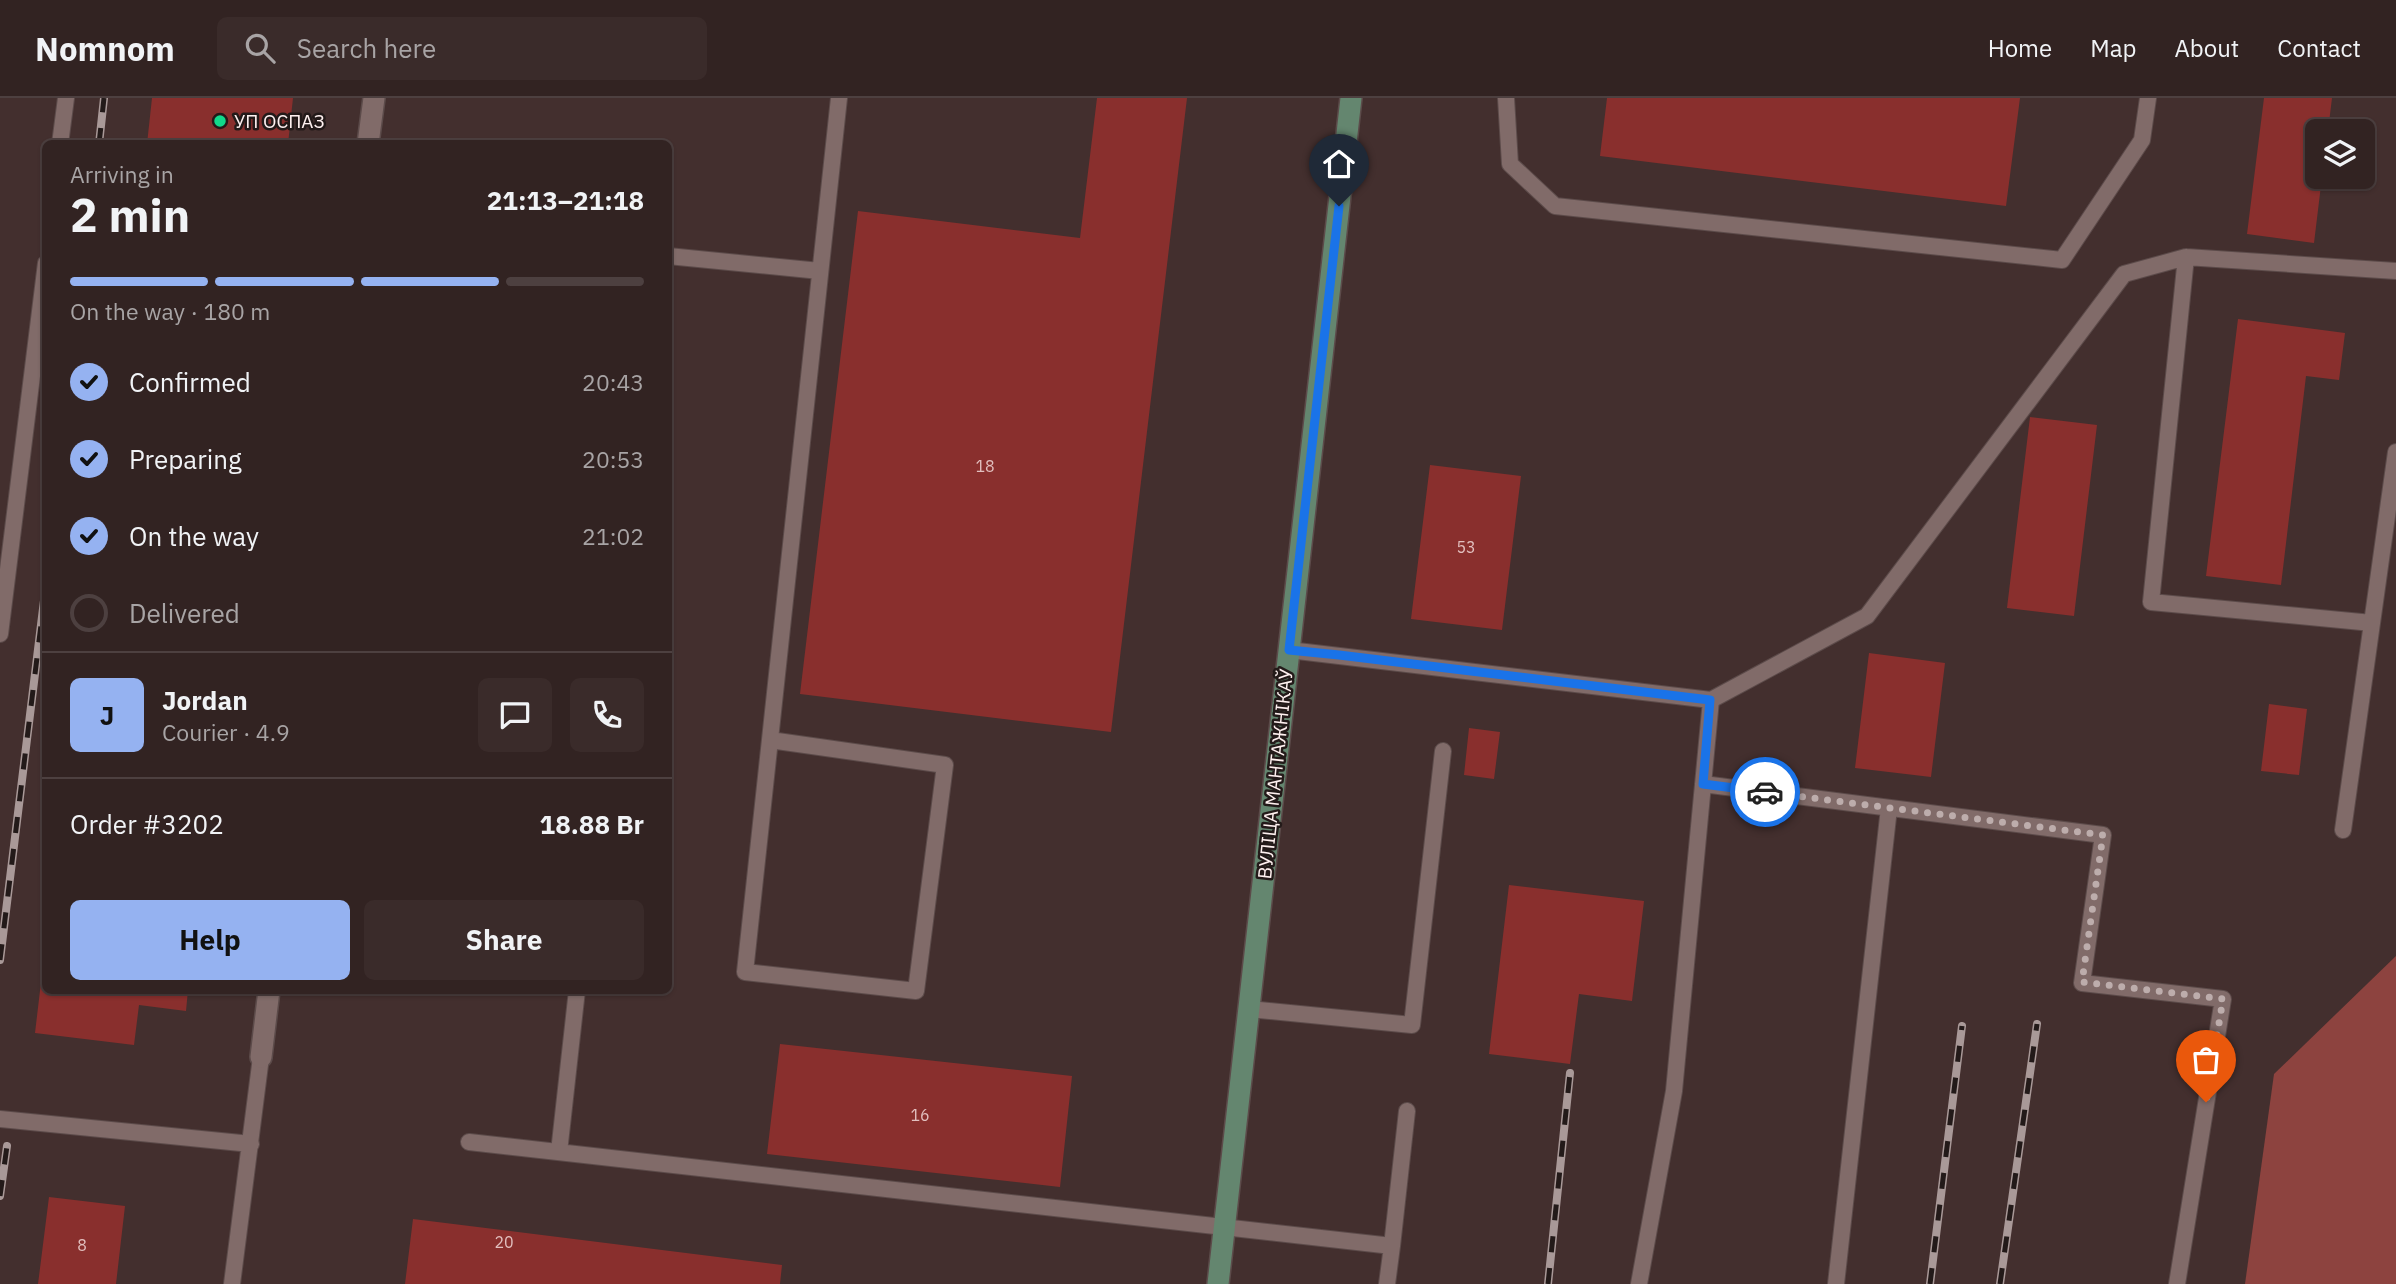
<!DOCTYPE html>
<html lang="en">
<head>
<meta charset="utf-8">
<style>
	:root { --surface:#322322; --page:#3a2b2a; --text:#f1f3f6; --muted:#a8a4a5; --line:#4d4040; --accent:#95b2f1 }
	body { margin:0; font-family:"IBM Plex Sans",sans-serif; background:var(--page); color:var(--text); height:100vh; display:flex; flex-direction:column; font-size:26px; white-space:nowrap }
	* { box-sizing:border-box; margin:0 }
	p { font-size:23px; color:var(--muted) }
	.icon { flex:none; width:38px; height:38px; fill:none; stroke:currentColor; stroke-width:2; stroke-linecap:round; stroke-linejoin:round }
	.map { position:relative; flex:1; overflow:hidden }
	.details { position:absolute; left:42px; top:42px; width:630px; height:854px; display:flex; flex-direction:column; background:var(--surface); border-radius:10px; box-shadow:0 2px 5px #0004,0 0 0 2px var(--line) }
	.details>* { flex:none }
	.buttons { position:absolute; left:2305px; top:21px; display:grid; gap:14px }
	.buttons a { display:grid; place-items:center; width:70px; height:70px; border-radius:10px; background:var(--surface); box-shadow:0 2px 5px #0004,0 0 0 2px var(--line); font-size:35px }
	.pin { position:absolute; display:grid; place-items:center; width:60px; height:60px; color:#fff; margin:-72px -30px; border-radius:50% 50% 50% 0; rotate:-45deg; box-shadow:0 0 7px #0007 }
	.pin .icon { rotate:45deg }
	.courier { position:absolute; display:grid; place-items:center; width:70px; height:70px; margin:-35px; border:5px solid #1a73e8; border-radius:50%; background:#fff; color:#222; box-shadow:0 2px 9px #0007 }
	.summary em { font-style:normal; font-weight:800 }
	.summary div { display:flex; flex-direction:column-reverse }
	.summary { display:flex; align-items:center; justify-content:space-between; height:119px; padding:0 28px }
	h1 { font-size:46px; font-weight:800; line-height:52px }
	.bar { display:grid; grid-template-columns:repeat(4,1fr); gap:10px 7px; align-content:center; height:84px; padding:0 28px }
	.bar i { height:9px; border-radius:5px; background:var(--line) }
	.bar .active { background:var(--accent) }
	.bar p { grid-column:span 4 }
	.line { display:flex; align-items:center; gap:18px; padding:0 28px; border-top:2px solid var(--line) }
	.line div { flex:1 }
	.round { display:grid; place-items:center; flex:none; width:74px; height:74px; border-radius:10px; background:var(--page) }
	ol { padding:0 28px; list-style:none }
	li { display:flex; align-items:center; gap:21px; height:77px }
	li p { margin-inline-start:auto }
	li .icon { padding:7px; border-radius:50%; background:var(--accent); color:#111; stroke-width:4 }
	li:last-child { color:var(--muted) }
	li i { width:38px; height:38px; border:4px solid var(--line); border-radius:50% }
	.button { display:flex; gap:14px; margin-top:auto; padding:14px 28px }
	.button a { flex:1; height:80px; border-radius:10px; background:var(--accent); color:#111; font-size:28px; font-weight:800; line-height:80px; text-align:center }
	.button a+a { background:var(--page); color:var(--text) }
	header { display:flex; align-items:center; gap:42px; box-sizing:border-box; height:98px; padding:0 35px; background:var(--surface); border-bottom:2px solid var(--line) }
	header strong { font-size:33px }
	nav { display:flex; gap:38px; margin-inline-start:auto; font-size:24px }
	.search { width:490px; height:63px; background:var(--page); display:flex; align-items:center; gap:18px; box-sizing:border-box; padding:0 24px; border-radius:10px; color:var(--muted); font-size:26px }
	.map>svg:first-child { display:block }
</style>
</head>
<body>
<header>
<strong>Nomnom</strong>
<div class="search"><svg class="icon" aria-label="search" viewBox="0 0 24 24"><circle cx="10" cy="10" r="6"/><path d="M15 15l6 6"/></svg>Search here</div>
<nav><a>Home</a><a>Map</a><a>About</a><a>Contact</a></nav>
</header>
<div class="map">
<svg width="2396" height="1186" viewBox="0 0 2396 1186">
	<rect width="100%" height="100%" fill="#432f2e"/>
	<path fill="#8d433f" d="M2396,858V1186H2245L2274,976Z"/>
	<path fill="#892f2d" d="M152,0H293L288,46H147Z
		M1097,0H1187L1111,634L800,596L858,113L1080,140Z
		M1607,0H2020L2006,108L1600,58Z
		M2264,0H2332L2328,33H2317V79H2322L2314,145L2247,136Z
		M2238,221L2345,235L2339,282L2306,278L2281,487L2206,478Z
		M2030,319L2097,327L2074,518L2007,510Z
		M1430,367L1521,378L1502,532L1411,521Z
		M1869,555L1945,565L1931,679L1855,670Z
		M2269,606L2307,611L2299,677L2261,673Z
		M1469,630L1500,634L1494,681L1464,677Z
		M1509,787L1644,803L1632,903L1579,896L1570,966L1489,956Z
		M44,859H46V892H188L186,913L139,907L134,947L35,935Z
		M780,946L1072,978L1060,1089L767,1056Z
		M49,1099L125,1108L116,1186H38Z
		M413,1121L782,1167L780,1186H405Z"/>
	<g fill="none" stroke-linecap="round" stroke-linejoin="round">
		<g stroke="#5c4b4a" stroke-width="18">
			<path id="lane" d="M1506,0L1510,66L1555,108L2062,162L2142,42L2148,0
				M60,46L66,0
				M668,158L820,173
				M2186,159L2151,504L2372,525
				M0,536L46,165
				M1289,552L1711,602L1674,993L1639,1186
				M1711,602L1867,518L2124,176L2186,159L2396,173
				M770,642L945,667L916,893L745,874L839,0
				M1703,686L2103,737L2082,885L2223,901L2177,1186
				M2343,732L2396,354
				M1249,911L1412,927L1443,653
				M0,1021L251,1046
				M469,1044L1392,1148L1387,1186
				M559,1054L577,892
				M1392,1148L1407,1013
				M232,1186L261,959
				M1836,1186L1889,710"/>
		</g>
		<g stroke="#5c4b4a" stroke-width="24">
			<path id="street" d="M368,46L374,0
				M261,959L269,892"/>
		</g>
		<g stroke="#5c4b4a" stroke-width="24">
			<path id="secondary" d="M1218,1186L1351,0"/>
		</g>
		<use href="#lane" stroke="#816b69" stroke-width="16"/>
		<use href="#street" stroke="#816b69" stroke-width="21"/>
		<use href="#secondary" stroke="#64866f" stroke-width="21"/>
		<g stroke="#a99998" stroke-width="8">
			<path id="rail" d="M99,46L104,0
				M0,862L46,486
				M0,1098L7,1048
				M1548,1186L1570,975
				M1930,1186L1962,928
				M2000,1186L2037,926"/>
		</g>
		<use href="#rail" stroke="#231a19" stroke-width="5" stroke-dasharray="16" stroke-linecap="butt"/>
	</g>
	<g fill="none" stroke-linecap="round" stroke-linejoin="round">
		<path stroke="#bdadac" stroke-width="7" stroke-dasharray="0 12.6" d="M1765,694L2103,737L2082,884L2223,901L2206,1004"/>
		<path stroke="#1a73e8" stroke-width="9" d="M1339,108L1289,552L1339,557L1710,602L1703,686L1765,694"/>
	</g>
	<circle fill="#12d98a" stroke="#231a19" stroke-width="2.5" cx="220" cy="23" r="7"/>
	<g text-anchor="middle" stroke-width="5" stroke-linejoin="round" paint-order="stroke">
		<g font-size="16" fill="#e2c0bf">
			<text x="985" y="374">18</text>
			<text x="1466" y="455">53</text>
			<text x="920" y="1023">16</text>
			<text x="504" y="1150">20</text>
			<text x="82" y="1153">8</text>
		</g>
		<g font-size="19" fill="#fff1f0" stroke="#231a19" text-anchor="start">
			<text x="234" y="30">УП ОСПАЗ</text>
		</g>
		<g font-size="19" fill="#fff1f0" stroke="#231a19">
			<text transform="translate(1275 676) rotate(-84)" y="7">ВУЛІЦА МАНТАЖНІКАЎ</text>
		</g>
	</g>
</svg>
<div class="buttons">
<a><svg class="icon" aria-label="layers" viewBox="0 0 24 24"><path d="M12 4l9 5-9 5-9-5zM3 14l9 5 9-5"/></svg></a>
</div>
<div class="pin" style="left:2206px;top:1004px;background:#ea580c"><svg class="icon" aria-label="bag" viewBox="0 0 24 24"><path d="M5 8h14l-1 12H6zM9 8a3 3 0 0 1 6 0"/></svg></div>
<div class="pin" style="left:1339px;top:108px;background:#1f2937"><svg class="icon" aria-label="home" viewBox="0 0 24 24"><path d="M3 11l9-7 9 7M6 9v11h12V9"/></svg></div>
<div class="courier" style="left:1765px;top:694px"><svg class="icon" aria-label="car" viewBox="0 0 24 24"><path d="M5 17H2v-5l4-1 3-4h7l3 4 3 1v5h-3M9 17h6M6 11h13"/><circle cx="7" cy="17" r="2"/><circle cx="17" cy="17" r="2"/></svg></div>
<section class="details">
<div class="summary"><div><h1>2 min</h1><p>Arriving in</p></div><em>21:13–21:18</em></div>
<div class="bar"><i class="active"></i><i class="active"></i><i class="active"></i><i></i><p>On the way · 180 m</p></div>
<ol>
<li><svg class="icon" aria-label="check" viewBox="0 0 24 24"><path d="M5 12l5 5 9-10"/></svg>Confirmed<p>20:43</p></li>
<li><svg class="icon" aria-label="check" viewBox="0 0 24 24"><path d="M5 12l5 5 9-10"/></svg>Preparing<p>20:53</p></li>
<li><svg class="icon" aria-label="check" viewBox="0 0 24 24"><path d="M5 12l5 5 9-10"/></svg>On the way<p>21:02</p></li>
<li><i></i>Delivered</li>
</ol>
<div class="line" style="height:126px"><b class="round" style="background:var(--accent);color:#111">J</b><div><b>Jordan</b><p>Courier · 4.9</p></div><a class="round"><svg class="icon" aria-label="chat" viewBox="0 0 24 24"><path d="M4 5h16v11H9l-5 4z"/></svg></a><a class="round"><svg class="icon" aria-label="phone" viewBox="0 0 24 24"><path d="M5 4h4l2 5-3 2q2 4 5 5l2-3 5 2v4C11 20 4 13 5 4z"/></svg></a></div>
<div class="line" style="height:91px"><div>Order #3202</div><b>18.88 Br</b></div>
<div class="button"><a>Help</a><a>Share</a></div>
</section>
</div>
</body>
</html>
